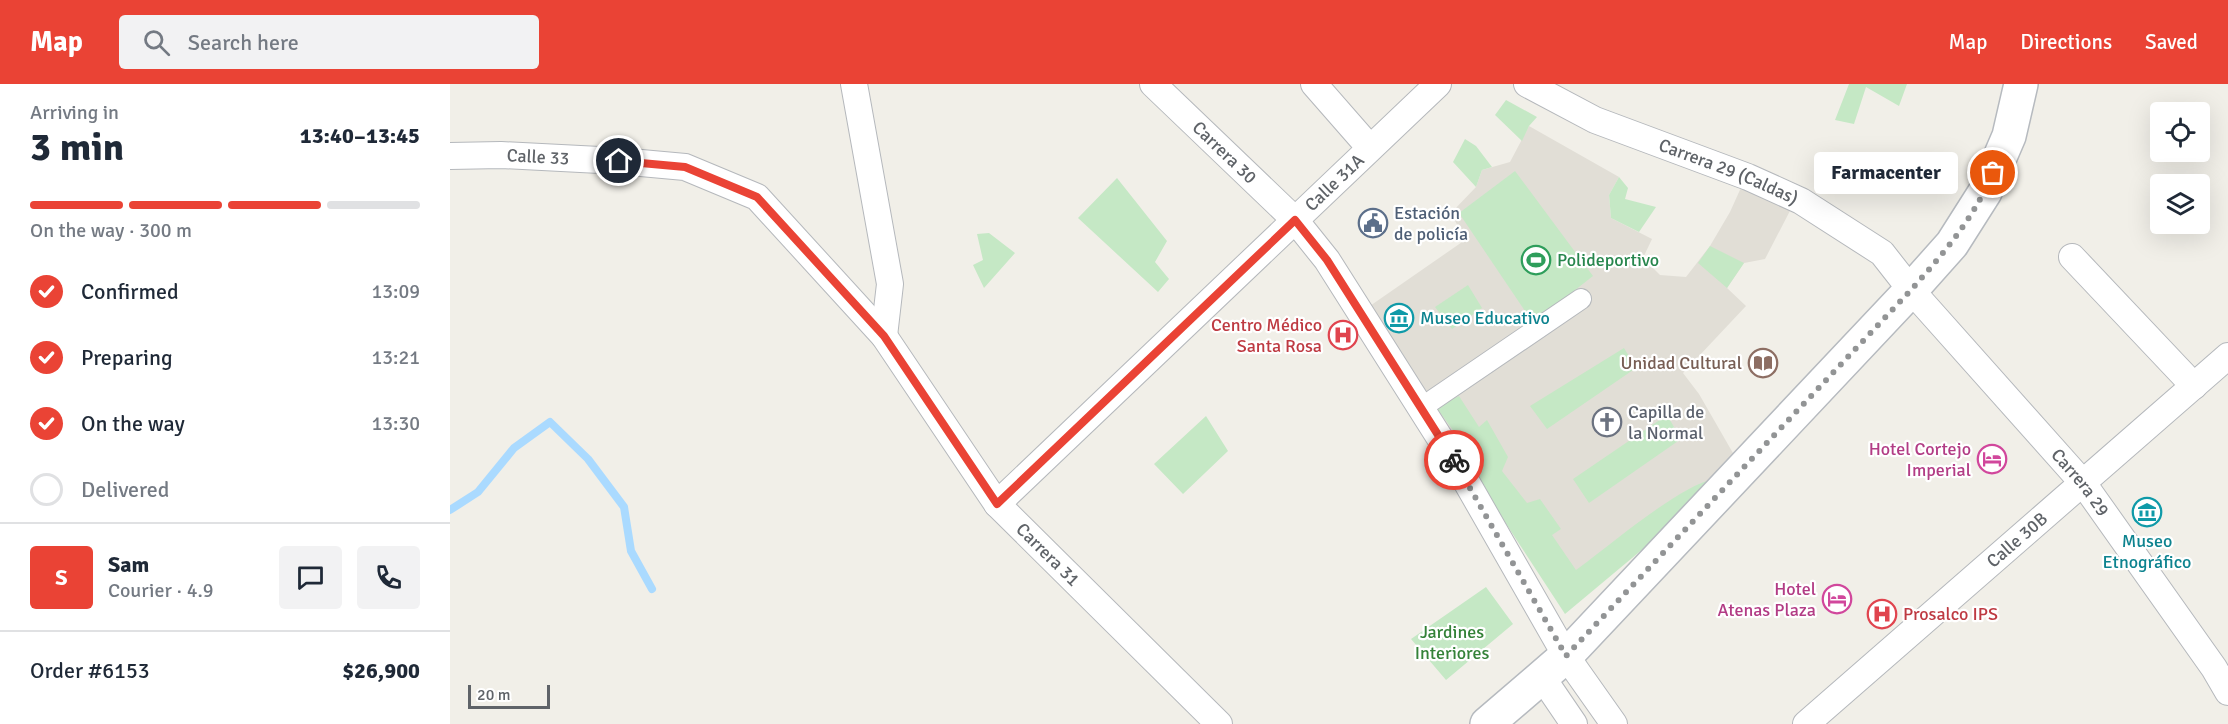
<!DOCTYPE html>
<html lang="en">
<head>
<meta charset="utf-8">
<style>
	:root { --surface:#fff; --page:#f2f2f3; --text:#1f2937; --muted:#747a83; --line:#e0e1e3; --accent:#ea4335 }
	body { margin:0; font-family:Signika,sans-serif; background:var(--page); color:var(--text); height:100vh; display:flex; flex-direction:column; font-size:22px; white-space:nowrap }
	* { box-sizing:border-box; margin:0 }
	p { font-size:20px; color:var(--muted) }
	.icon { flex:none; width:33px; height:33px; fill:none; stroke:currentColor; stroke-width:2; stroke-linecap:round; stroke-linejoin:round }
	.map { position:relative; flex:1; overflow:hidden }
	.sheet { display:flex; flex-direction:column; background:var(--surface); width:450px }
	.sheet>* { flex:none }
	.fabs { position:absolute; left:1700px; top:18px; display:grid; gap:12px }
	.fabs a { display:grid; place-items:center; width:60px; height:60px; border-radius:6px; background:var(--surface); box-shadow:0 6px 24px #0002; font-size:30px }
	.scale { position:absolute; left:18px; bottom:15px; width:82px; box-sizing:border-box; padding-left:6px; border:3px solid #5f6368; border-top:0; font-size:16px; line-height:21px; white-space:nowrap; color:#5f6368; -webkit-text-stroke:4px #fff; paint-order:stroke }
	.pin { position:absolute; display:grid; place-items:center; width:51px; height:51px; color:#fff; margin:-26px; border:3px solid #fff; border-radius:50%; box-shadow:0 2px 6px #0007 }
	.courier { position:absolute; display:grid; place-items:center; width:60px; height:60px; margin:-30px; border:4px solid #ea4335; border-radius:50%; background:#fff; color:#222; box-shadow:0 2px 8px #0007 }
	.bubble { position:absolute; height:42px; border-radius:6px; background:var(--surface); box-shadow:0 6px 24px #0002; font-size:20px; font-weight:700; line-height:42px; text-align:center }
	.summary em { font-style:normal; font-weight:700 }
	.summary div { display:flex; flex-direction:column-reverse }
	.summary { display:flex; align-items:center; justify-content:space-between; height:102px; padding:0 30px }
	h1 { font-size:39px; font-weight:700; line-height:45px }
	.bar { display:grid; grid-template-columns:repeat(4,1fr); gap:9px 6px; align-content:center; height:72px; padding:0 30px }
	.bar i { height:8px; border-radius:4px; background:var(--line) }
	.bar .on { background:var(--accent) }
	.bar p { grid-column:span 4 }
	.line { display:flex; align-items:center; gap:15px; padding:0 30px; border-top:2px solid var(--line) }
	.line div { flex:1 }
	.round { display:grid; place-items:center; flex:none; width:63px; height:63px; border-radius:6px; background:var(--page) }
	ol { padding:0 30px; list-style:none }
	li { display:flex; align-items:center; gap:18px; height:66px }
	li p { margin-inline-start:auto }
	li .icon { padding:6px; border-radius:50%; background:var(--accent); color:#fff; stroke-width:4 }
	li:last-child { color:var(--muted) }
	li i { width:33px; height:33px; border:3px solid var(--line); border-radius:50% }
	header { display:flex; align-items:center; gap:36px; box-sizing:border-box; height:84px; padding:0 30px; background:var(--accent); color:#fff }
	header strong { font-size:28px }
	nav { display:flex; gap:33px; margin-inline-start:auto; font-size:21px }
	.search { width:420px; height:54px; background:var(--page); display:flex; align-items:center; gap:15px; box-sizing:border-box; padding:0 21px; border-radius:6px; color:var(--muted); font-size:22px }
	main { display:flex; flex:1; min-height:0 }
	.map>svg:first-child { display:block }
</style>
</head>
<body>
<header>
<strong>Map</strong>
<div class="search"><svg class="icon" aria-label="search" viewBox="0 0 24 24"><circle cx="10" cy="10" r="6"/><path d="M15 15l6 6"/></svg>Search here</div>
<nav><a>Map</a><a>Directions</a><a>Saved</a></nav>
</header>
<main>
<section class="sheet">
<div class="summary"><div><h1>3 min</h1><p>Arriving in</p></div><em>13:40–13:45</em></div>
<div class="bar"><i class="on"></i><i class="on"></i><i class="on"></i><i></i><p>On the way · 300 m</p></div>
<ol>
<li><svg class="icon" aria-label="check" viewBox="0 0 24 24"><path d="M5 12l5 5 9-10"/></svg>Confirmed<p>13:09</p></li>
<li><svg class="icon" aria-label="check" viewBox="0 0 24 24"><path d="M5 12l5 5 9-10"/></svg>Preparing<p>13:21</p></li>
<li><svg class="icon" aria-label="check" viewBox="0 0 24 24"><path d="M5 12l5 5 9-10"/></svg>On the way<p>13:30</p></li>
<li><i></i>Delivered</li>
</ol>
<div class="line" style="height:108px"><b class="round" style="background:var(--accent);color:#fff">S</b><div><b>Sam</b><p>Courier · 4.9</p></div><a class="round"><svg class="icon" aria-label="chat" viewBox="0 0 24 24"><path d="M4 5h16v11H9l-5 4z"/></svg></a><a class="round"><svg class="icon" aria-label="phone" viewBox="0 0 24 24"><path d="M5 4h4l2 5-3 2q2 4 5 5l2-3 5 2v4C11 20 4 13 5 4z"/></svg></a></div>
<div class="line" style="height:78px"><div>Order #6153</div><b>$26,900</b></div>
</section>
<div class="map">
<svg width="1778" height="640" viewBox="0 0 1778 640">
	<rect width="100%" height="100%" fill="#f1efe8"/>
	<path fill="#e1ded6" d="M1079,42L1169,93L1159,111L1161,134L1202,155L1193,174L1210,191L1236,193L1260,162L1280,128L1294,97L1343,121L1315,175L1294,179L1277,204L1296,222L1233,289L1249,310L1291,383L1116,512L1024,367L1013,374L917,224L1015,156L1001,129L1026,103L1032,86L1060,78Z"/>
	<path fill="#c5e8c5" d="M1399,0H1457L1449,22L1416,3L1404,40L1385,36Z
		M1056,16L1087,33L1079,42L1072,57L1045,31Z
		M1015,55L1026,62L1042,83L1032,86L1026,103L1003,78Z
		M1065,87L1143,192L1083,239L1009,129Z
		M1169,93L1178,104L1175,115L1206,123L1189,148L1161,134L1159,111Z
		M667,94L717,157L705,178L719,195L708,208L628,134Z
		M539,149L565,169L534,204L523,181L533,176L527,150Z
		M1260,162L1294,179L1277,204L1248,179Z
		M1018,201L1032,224L1002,245L985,223Z
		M1174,264L1186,284L1097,345L1080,322Z
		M1009,312L1029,343L1037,336L1058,373L1052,387L1077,419L1090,415L1111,445L1102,451L1126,486C1163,459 1199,427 1239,405C1255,396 1274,392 1291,383L1115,530L1013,374L1024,367L1013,360L986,323Z
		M1217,331L1231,355L1139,419L1123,395Z
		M756,332L778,367L733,410L704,380Z
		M1036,503L1063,540L996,596L961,555Z"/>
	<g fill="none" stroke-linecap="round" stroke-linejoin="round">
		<path stroke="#aadaff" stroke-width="8" d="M0,426L28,408L64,364L100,338L138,375L174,423L181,467L202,505"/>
		<g stroke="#b5b8bc" stroke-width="22">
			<path id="pedestrian" d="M971,324L1131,215"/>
		</g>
		<g stroke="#b5b8bc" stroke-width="28">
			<g id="minor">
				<path d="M404,0L440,200L434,252"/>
				<path id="s1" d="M703,0L845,136L877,176L1005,378L1116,572L1164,640"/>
				<path d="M864,0L920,64"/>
				<path id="s2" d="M1077,0L1145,36L1298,93L1351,117L1432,169L1461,206L1633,399L1764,584L1778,608"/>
				<path id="s3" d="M0,72L51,71L169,77L235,83L307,113L434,252L547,420L769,640"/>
				<path d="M1622,173L1744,302"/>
				<path id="s4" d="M547,420L988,0"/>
				<path d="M1092,593L1124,640"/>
				<path id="s5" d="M1356,640L1778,272"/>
			</g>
		</g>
		<g stroke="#b6babf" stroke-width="36">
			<path id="secondary" d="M1037,640L1116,572L1461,206L1502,160L1535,108L1559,52L1571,0"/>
		</g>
		<use href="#pedestrian" stroke="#fff" stroke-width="20"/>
		<use href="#minor" stroke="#fff" stroke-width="26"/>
		<use href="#secondary" stroke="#fff" stroke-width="33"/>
	</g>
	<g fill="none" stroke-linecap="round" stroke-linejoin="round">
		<path stroke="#929495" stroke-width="6" stroke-dasharray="0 10.8" d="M1004,376L1116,572L1461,206C1493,170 1524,134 1543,89"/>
		<path stroke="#ea4335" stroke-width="8" d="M169,77L235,83L307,113L434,252L547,420L845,136L877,176L1004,376"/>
	</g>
	<defs>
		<g id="civic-ring" transform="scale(1.5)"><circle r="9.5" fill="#fff" stroke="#5c6f8a" stroke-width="1.5"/><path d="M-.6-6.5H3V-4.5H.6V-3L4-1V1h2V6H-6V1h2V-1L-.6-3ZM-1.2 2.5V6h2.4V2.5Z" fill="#5c6f8a"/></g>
		<g id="stadium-ring" transform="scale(1.5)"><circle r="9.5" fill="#fff" stroke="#2e9e5b" stroke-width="1.5"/><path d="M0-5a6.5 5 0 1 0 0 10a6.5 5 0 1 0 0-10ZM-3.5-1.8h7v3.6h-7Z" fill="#2e9e5b"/></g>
		<g id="museum-ring" transform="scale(1.5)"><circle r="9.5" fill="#fff" stroke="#0f9aa8" stroke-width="1.5"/><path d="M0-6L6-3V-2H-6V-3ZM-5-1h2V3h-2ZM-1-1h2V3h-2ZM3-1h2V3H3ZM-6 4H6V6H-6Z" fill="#0f9aa8"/></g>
		<g id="hospital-ring" transform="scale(1.5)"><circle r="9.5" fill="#fff" stroke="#e0444e" stroke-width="1.5"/><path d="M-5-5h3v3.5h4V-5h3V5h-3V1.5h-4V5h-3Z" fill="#e0444e"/></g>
		<g id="library-ring" transform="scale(1.5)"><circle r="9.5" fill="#fff" stroke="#8d6e63" stroke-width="1.5"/><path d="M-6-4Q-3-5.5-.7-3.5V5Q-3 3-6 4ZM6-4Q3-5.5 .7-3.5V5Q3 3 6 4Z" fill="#8d6e63"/></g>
		<g id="church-ring" transform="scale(1.5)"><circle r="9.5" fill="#fff" stroke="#6b7280" stroke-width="1.5"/><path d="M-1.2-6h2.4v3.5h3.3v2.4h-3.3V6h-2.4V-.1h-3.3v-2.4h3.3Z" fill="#6b7280"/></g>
		<g id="hotel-ring" transform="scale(1.5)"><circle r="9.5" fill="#fff" stroke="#d1479c" stroke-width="1.5"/><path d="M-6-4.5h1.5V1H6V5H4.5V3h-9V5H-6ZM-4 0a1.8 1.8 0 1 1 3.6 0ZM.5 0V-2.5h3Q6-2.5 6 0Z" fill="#d1479c"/></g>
	</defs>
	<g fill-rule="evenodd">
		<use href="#civic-ring" x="923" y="139"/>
		<use href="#stadium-ring" x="1086" y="176"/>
		<use href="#museum-ring" x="949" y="234"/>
		<use href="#hospital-ring" x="893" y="251"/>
		<use href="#library-ring" x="1313" y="279"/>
		<use href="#church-ring" x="1157" y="338"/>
		<use href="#hotel-ring" x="1542" y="375"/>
		<use href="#museum-ring" x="1697" y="428"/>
		<use href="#hotel-ring" x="1387" y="515"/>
		<use href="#hospital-ring" x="1432" y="530"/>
	</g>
	<g text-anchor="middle" stroke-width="4.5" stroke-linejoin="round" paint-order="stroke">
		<g font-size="18" fill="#5f6368" stroke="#fff">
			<text dy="6" stroke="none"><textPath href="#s1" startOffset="99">Carrera 30</textPath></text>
			<text dy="6" stroke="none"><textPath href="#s3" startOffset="88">Calle 33</textPath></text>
			<text dy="6" stroke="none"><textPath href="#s2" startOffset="220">Carrera 29 (Caldas)</textPath></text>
			<text dy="6" stroke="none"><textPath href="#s4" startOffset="466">Calle 31A</textPath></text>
			<text dy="6" stroke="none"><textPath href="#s2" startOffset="698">Carrera 29</textPath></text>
			<text dy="6" stroke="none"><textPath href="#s5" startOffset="280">Calle 30B</textPath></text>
			<text dy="6" stroke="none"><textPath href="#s3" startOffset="776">Carrera 31</textPath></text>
		</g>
		<g font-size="18" fill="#4e5e75" stroke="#fff" text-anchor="start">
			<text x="944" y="135">Estación<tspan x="944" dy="21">de policía</tspan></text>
		</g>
		<g font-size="18" fill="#27864d" stroke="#fff" text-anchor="start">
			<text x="1107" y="182">Polideportivo</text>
		</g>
		<g font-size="18" fill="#0d838f" stroke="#fff" text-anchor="start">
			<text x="970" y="240">Museo Educativo</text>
			<text x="1697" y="463" text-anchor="middle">Museo<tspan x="1697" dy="21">Etnográfico</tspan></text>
		</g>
		<g font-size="18" fill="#be3a42" stroke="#fff" text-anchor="end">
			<text x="872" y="247">Centro Médico<tspan x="872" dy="21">Santa Rosa</tspan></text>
			<text x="1453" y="536" text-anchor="start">Prosalco IPS</text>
		</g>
		<g font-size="18" fill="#785e54" stroke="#fff" text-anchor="end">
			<text x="1292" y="285">Unidad Cultural</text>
		</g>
		<g font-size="18" fill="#5b616d" stroke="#fff" text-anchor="start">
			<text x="1178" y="334">Capilla de<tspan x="1178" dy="21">la Normal</tspan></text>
		</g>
		<g font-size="18" fill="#b23c85" stroke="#fff" text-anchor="end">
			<text x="1521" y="371">Hotel Cortejo<tspan x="1521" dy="21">Imperial</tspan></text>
			<text x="1366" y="511">Hotel<tspan x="1366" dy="21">Atenas Plaza</tspan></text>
		</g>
		<g font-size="18" fill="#348238" stroke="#fff">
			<text x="1002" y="554">Jardines<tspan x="1002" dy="21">Interiores</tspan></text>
		</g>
	</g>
</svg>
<div class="fabs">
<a><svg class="icon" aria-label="locate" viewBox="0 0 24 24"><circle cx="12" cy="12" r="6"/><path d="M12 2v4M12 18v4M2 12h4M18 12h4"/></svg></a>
<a><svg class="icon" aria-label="layers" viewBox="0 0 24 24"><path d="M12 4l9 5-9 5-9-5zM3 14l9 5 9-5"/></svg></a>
</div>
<div class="scale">20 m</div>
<div class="pin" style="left:1543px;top:89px;background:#ea580c"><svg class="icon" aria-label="bag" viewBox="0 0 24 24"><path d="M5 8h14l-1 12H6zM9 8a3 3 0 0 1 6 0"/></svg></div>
<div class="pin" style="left:169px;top:77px;background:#1f2937"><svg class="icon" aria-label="home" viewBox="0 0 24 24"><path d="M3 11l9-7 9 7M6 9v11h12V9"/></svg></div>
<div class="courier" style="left:1004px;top:376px"><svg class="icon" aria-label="bike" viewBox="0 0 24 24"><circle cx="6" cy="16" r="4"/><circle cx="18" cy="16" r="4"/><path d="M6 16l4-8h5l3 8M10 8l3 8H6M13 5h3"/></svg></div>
<div class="bubble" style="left:1364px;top:68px;width:144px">Farmacenter</div>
</div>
</main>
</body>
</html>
